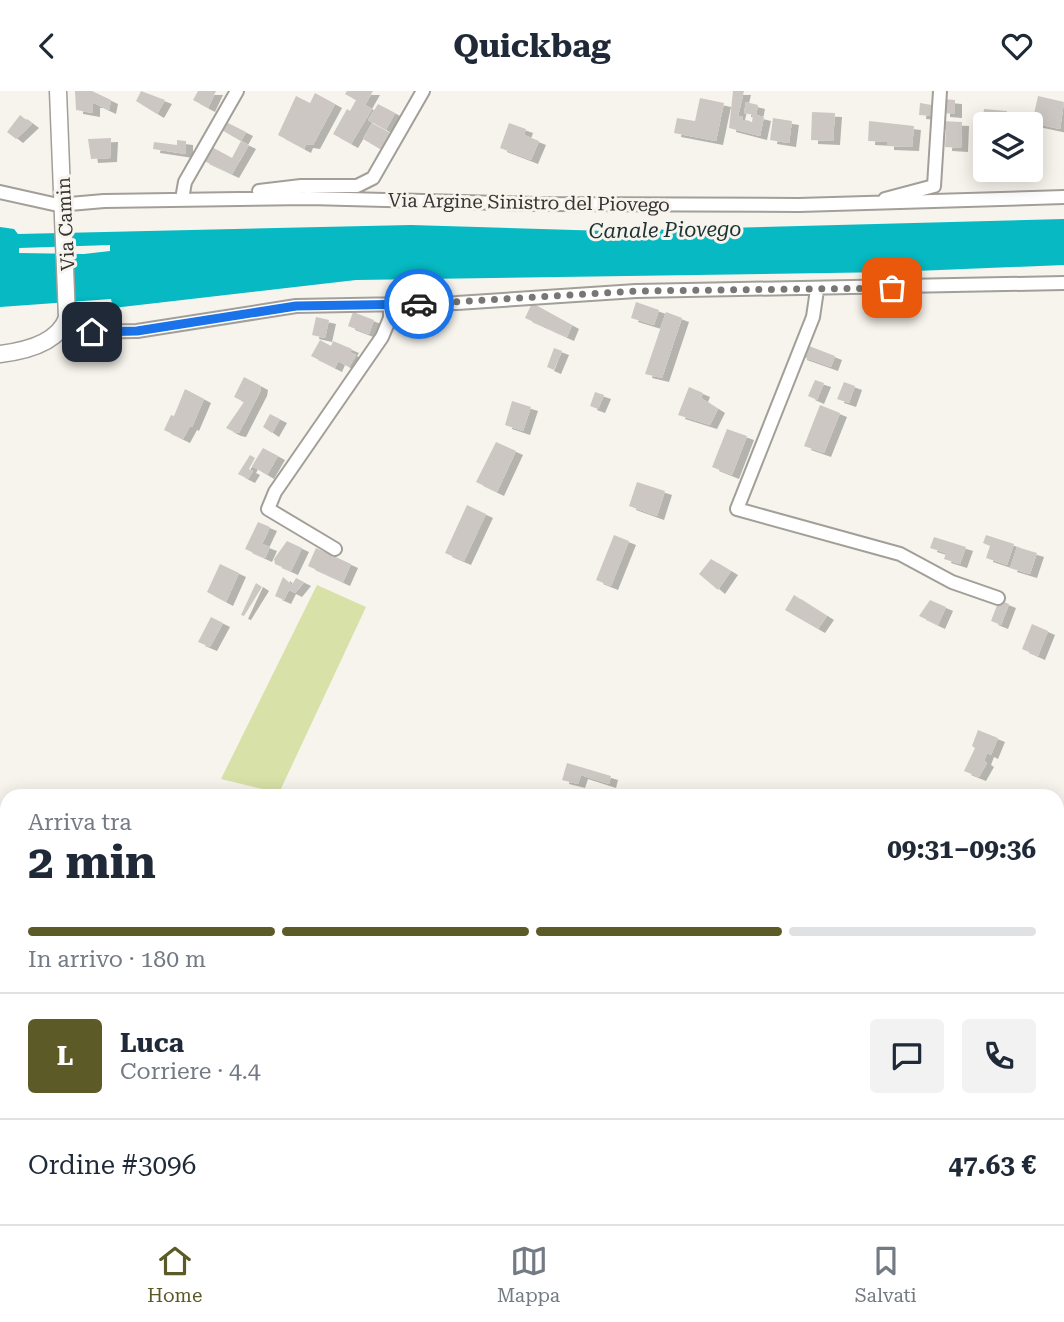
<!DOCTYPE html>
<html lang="it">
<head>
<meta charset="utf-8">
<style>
	:root { --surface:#fff; --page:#f2f2f3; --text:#1f2937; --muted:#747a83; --line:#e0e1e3; --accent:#5c5a26 }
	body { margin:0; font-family:"Roboto Serif",serif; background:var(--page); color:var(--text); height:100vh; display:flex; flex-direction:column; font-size:26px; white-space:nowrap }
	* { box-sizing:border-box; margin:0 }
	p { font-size:23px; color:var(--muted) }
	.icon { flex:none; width:38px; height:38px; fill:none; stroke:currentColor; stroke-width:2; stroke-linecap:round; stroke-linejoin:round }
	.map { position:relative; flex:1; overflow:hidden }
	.side { position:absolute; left:0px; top:698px; width:1064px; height:436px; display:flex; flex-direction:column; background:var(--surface); border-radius:21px 21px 0 0; box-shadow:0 4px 18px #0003 }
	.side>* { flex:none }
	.fabs { position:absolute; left:973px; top:21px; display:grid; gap:14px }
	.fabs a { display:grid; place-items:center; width:70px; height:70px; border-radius:7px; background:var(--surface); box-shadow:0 4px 18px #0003; font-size:35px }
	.pin { position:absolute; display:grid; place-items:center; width:60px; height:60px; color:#fff; margin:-30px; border-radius:14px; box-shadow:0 4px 10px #0006 }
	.courier { position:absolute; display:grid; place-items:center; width:70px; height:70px; margin:-35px; border:5px solid #1a73e8; border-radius:50%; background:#fff; color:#222; box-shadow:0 2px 9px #0007 }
	.head em { font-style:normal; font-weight:700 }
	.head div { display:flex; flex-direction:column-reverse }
	.head { display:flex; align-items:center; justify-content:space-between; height:119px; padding:0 28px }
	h1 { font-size:46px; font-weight:700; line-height:52px }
	.bar { display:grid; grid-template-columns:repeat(4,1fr); gap:10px 7px; align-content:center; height:84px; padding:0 28px }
	.bar i { height:9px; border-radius:5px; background:var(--line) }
	.bar .current { background:var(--accent) }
	.bar p { grid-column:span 4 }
	.line { display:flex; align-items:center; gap:18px; padding:0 28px; border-top:2px solid var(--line) }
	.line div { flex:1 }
	.round { display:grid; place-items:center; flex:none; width:74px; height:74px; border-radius:7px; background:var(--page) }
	header { display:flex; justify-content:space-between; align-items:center; height:91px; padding:0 28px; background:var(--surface); font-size:32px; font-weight:700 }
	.tabs { display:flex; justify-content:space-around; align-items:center; height:98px; border-top:2px solid var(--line); background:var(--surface); font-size:19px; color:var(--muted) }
	.tabs a { display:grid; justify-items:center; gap:4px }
	.tabs .current { color:var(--accent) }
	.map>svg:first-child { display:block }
</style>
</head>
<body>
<header><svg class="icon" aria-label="back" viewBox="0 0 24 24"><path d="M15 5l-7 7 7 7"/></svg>Quickbag<svg class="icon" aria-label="heart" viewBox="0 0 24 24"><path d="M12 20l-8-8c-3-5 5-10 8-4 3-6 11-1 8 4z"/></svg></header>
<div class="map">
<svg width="1064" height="1133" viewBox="0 0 1064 1133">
	<defs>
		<filter id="shadow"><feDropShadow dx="7" dy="4" stdDeviation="0" flood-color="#0004"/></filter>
	</defs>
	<rect width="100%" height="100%" fill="#f7f4ed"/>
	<path fill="#d8e1a8" d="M317,494L366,516L279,702L221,688Z
		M0,937L7,940V1111L0,1109Z"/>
	<path fill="#06b9c2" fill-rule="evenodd" d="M1064,128V174L892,181L356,189L113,217L111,208L0,216V136L14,138L18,143L411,134L607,140ZM110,154V160L84,163L19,162V157Z"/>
	<path fill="#cdc7c3" filter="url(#shadow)" d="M75,0H92L111,9L109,19L96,13H93V22L76,19Z
		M141,0L165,9L157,23L136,10Z
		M198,0H216L208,17L193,9Z
		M347,0H373L365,14L372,18L351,53L333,43L347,18L350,20L356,9L345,3Z
		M733,0H744L738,25L743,26V29L752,31L753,24L744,22L746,11L758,14L756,24L764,26L760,45L729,37Z
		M315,2L335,13L313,54L306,53L304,58L278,44L296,5L310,12Z
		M1038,5L1064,11L1060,38L1032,32Z
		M700,7L724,12L716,50L674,42L677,27L695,30Z
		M943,8L955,9V23L943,22Z
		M920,12L932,14L931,25L919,24Z
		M378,13L395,22L386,39L368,29Z
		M984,18L1007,20L1006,33L974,37L975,27L983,28Z
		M812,21L835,22L833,50L811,49Z
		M20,24L32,33L16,48L7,41Z
		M773,27L792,30L789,52L770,49Z
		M224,30L246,41L241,50L220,38Z
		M869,30L914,35L912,56L887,55V51L868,50Z
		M941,30L962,31L961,57L945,56L946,39H941Z
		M372,32L390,42L380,58L363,48Z
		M509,32L526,38L524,44L539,50L531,69L500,57Z
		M111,47L110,67L91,68L88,48Z
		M177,49L186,50V63L153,58L154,51L177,54Z
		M241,50L249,54L232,83L202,69L210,55L232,67Z
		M636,211L659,219L654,234L631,227Z
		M532,212L572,234L567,246L525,227Z
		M353,221L374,229L369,243L348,235Z
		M666,221L682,227L662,287L645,283Z
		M316,226L329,229L325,247L312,244Z
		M320,249L331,255L333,250L352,258L350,261L356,264L349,276L338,270L335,277L311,265Z
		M804,253L835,265L831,276L800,265Z
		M554,257L562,260L554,279L547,276Z
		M244,286L261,295L260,301L239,342L234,341L226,337L244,311L234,306Z
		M815,289L824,292L817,309L808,305Z
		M844,291L855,295L849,312L837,308Z
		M689,296L703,302L701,307L718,318L710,334L678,324Z
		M185,298L204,308L192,336L190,335L183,348L164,339L171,324L174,325Z
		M595,301L604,304L598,318L590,315Z
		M512,310L531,316L523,340L505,334Z
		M820,314L840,322L824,362L804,355Z
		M270,323L280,328L272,342L263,336Z
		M727,338L747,345L732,384L712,376Z
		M496,351L516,360L497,401L476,391Z
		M263,357L278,365L267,384L252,375Z
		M250,364L255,367L249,378L253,380L248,388L238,383Z
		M637,391L665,400L657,425L629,415Z
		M467,414L486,423L464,470L445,462Z
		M258,431L270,436L262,453L270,456L265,467L245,458Z
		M614,444L629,450L611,495L596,489Z
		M986,444L1014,453L1007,474L986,467L990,455L983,452Z
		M934,446L966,456L960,473L944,468L946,462L930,457Z
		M287,450L302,457L291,480L275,473L274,468Z
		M1017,456L1037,462L1030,483L1010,477Z
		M316,457L351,473L343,491L308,475Z
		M711,468L731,480L718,499L699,483Z
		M220,473L239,482L226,511L207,501Z
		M283,486L292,494L296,487L304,491L295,502L289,499L284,509L275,505Z
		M256,492L262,496L244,525L241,524Z
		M794,504L827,525L818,538L785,519Z
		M930,509L946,516L938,534L919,525Z
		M999,509L1009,513L1001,534L991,530Z
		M211,526L223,532L210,556L198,551Z
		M1032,533L1048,540L1038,565L1022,558Z
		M978,639L998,647L991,664L987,662L984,670L987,672L979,686L964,680L975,657L972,655Z
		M567,672L611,685L609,693L581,684L578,693L562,689Z
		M0,1115L7,1117V1127H23L21,1133H0Z
		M87,1127H104L106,1128L104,1133H80L81,1128Z
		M340,1127H399L398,1130L392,1129L391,1133H339Z
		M531,1127H553L551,1133H530Z
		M649,1127H690L689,1133H647Z
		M1012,1127H1036L1033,1133H1010Z"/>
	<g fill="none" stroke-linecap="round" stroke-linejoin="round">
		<g stroke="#a29f99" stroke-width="16">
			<path id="minor" d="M259,100L301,95H357L373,87L423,0
				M0,101L58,114L104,110L309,107L539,113L799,114L1064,106
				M182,108L185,91L237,0
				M885,108L934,95L940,0
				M817,199L813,226L737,418L900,463L952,491L998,507
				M64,236L74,241L137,240L296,215L457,212L636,200L1064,192
				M335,458L268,418L275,401L382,246L390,227V213
				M750,1127L771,1133
				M64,1133L67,1127
				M281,1133L282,1127"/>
		</g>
		<g stroke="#a29f99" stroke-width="19">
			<path id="tertiary" d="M0,263C25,260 58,252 67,227L58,0"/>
		</g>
		<use href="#minor" stroke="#fff" stroke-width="12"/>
		<use href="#tertiary" stroke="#fff" stroke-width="16"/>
	</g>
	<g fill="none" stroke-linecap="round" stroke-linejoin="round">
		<path stroke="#797773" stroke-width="7" stroke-dasharray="0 12.6" d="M419,213L636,200L892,197"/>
		<path stroke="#1a73e8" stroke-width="9" d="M92,241L137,240L296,215L419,213"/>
	</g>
	<g text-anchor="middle" stroke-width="6" stroke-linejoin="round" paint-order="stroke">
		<g font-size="19" fill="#353432" stroke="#f7f4ed">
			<text transform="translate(529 111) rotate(1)" y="7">Via Argine Sinistro del Piovego</text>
			<text transform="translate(65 133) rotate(-93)" y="7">Via Camin</text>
		</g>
		<g font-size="21" font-style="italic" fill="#1b3334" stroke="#f7f4ed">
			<text transform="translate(665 139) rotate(-1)" y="7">Canale Piovego</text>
		</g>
	</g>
</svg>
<div class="fabs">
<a><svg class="icon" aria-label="layers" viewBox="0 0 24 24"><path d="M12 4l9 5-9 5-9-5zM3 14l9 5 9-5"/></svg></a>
</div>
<div class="pin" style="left:892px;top:197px;background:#ea580c"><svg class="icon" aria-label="bag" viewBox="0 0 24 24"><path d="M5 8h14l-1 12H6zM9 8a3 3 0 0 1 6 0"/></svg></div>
<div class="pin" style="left:92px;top:241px;background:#1f2937"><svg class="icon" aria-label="home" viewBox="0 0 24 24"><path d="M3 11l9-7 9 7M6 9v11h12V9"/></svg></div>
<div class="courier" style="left:419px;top:213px"><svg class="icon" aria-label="car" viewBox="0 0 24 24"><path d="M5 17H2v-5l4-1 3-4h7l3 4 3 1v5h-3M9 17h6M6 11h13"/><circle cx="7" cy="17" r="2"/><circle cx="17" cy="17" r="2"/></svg></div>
<section class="side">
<div class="head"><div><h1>2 min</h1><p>Arriva tra</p></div><em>09:31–09:36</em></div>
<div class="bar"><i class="current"></i><i class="current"></i><i class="current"></i><i></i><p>In arrivo · 180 m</p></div>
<div class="line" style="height:126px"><b class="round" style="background:var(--accent);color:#fff">L</b><div><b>Luca</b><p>Corriere · 4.4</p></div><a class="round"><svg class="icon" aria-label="chat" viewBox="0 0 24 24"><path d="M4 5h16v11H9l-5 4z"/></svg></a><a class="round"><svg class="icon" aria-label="phone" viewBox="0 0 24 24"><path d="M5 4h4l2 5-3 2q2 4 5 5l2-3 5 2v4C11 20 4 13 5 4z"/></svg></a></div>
<div class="line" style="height:91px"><div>Ordine #3096</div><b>47.63 €</b></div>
</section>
</div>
<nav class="tabs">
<a class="current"><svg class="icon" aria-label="home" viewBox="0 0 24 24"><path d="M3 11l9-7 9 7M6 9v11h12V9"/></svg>Home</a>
<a><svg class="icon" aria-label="map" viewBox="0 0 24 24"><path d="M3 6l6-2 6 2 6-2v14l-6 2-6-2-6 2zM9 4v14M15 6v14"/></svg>Mappa</a>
<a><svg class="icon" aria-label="saved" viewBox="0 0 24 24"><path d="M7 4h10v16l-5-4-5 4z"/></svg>Salvati</a>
</nav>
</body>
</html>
